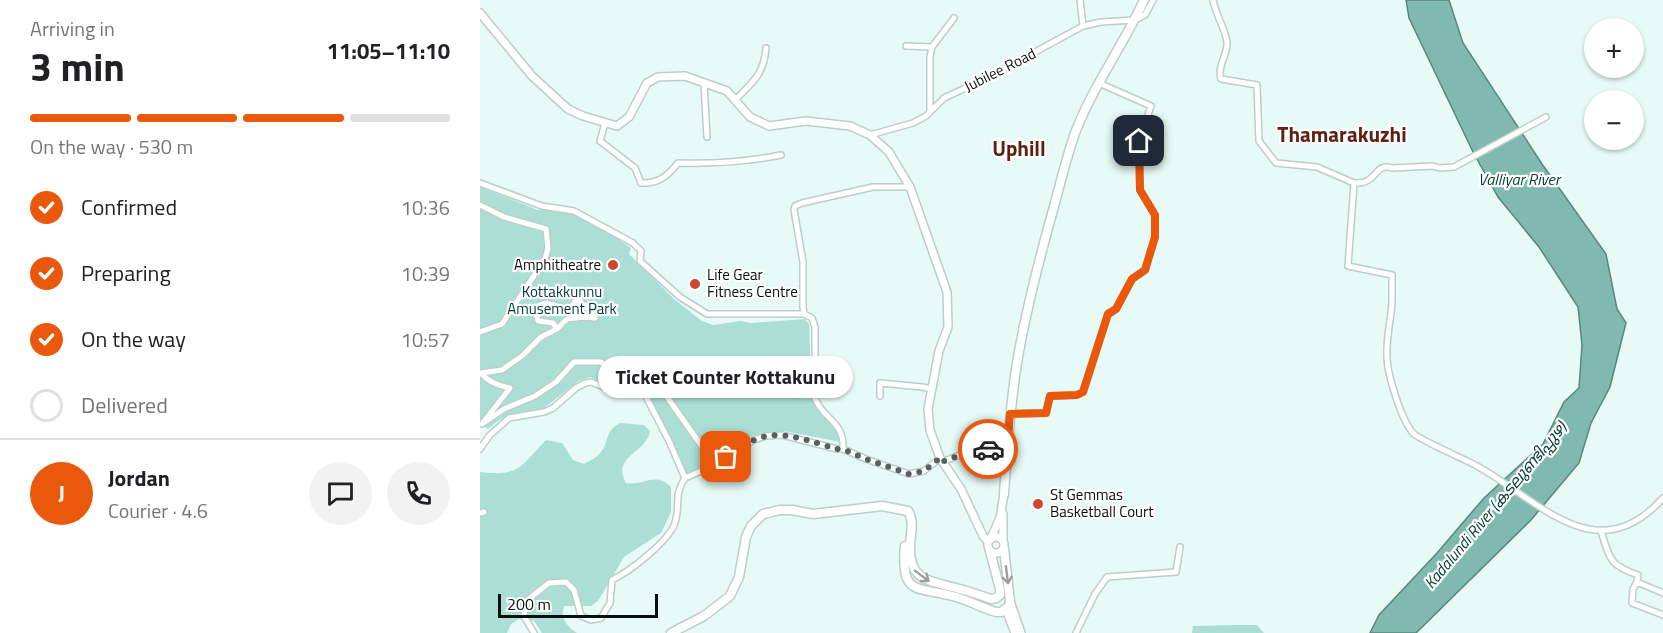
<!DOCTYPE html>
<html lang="en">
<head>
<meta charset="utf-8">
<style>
	:root { --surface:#fff; --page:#f2f2f2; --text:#202124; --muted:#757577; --line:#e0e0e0; --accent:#ea580c }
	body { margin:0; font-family:"Titillium Web","Noto Sans Malayalam",sans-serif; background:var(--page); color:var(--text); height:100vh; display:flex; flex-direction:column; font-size:22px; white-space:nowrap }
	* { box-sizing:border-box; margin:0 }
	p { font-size:20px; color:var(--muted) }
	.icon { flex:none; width:33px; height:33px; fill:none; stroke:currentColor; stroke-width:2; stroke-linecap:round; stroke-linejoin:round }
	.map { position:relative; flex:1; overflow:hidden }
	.details { display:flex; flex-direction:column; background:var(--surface); width:480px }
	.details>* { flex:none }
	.controls { position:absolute; left:1104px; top:18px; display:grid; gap:12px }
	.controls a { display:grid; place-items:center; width:60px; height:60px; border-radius:50%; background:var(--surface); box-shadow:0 2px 4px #0004; font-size:30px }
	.scale { position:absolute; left:18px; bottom:15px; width:160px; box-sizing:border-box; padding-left:6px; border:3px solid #090f0e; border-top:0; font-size:16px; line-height:21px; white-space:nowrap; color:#090f0e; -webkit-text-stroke:4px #fff; paint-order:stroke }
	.pin { position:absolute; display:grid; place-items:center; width:51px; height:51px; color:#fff; margin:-26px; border-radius:12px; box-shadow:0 3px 9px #0006 }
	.courier { position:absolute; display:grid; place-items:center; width:60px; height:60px; margin:-30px; border:4px solid #ea580c; border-radius:50%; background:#fff; color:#222; box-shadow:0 2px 8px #0007 }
	.bubble { position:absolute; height:42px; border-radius:21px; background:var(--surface); box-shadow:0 2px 4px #0004; font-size:20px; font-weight:700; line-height:42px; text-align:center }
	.headline em { font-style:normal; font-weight:700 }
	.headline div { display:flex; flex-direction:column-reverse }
	.headline { display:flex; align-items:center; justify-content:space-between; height:102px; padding:0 30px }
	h1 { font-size:39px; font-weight:700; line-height:45px }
	.bar { display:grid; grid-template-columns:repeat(4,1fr); gap:9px 6px; align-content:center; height:72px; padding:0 30px }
	.bar i { height:8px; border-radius:4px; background:var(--line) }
	.bar .current { background:var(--accent) }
	.bar p { grid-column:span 4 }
	.line { display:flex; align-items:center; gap:15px; padding:0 30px; border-top:2px solid var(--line) }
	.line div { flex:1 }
	.round { display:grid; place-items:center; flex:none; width:63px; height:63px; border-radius:32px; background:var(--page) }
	ol { padding:0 30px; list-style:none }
	li { display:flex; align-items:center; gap:18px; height:66px }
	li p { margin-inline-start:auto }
	li .icon { padding:6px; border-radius:50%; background:var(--accent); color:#fff; stroke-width:4 }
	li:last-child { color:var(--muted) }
	li i { width:33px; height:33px; border:3px solid var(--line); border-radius:50% }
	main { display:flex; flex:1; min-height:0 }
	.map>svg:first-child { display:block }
</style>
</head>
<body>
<main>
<section class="details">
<div class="headline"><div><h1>3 min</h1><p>Arriving in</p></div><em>11:05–11:10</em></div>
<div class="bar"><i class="current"></i><i class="current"></i><i class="current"></i><i></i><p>On the way · 530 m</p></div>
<ol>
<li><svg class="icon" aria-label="check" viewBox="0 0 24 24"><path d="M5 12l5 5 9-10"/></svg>Confirmed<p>10:36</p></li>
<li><svg class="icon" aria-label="check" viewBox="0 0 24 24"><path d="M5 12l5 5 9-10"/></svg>Preparing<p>10:39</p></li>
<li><svg class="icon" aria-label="check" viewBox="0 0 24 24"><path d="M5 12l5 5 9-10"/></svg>On the way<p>10:57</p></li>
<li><i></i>Delivered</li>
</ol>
<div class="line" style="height:108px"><b class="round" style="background:var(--accent);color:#fff">J</b><div><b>Jordan</b><p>Courier · 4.6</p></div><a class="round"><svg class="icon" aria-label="chat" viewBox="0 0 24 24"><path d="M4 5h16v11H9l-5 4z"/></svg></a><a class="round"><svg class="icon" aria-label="phone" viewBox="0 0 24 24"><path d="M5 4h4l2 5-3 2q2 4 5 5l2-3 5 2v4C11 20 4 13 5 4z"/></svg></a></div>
</section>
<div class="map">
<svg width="1183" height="633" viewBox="0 0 1183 633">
	<rect width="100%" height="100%" fill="#e7faf6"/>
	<path fill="#abdfd5" d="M0,187L58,210L89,211L110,220L151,248L149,254L195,300L222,321L233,325L261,321L270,323L325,319L329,324L332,400C340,415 356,425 360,442L304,431L274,435L234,463L206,476L180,418L161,384L131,386L110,377L99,381L64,408L41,412L19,420L8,429L0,423Z
		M140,423L164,425L170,431C167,453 131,456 146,483C165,486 175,471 191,487V512L181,533L144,557L118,601L111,606H84C80,619 87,626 97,633H62L54,621L39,619L31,624L27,633H0V472C40,477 41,466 66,440L82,443L93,460L104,464C110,460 117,458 121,452C130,440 124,432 140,423Z
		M756,625H777L784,633H712L713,626Z"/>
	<path fill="#80b9af" stroke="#5c867f" stroke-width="1.5" d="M926,0H969L983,43L1062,164L1126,254L1137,309L1146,323L1130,387L1111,423L1099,463L1051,520L936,633H890L899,615L957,553L1004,498L1063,444L1084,402L1099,388L1102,345L1098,307L1059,247L1018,197L993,152L929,18Z"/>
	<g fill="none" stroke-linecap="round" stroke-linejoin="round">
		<g stroke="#bcceca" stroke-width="8">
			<path id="minor" d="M600,0L603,26
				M733,0C735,13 746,31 747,42C748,55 737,65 741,79L777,85L779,141L796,163L837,167L874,183L868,266L912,275C912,284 912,293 912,302C911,320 906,338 907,356C907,374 921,419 933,433C937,439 987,460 997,466C1060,501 1117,572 1183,498
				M426,46L452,47
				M224,83L227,137
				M255,100C273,82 284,74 286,48
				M450,112V57L452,47L474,18
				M125,123L120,141L155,168L161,183C178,184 188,176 198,163C234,164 266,162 301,155
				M390,135L433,123L446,116L464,98L507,78L603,26L621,22L655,20L665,15L673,0
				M0,183L62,206L94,211L153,243L161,251L160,261L200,297L227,314H324
				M874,183C880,183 885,183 890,179C898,173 899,164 912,168L953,166L959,168L974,167L1066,117
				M0,205L24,217L66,229L68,248L65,259L22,324L0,332
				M77,329L73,323L58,321L55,307L65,303L89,309L98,298L101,302L93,314L105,305L115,318L104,317L87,319L77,329L61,337L42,356L22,370L1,373C8,382 19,386 30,388L2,424L24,409L55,396L76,382L94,362H121L142,380L153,381L168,370L235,465
				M400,396V383L442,387L452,389
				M530,414L566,413L570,396L597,395L603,392L628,314L636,309L652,279L665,270L675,237V215L660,190L659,141L671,106L619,83
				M0,449L9,436L29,418L64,412L73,408L96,388L105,383L111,382L129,389L159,388L163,391L189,441L205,478
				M363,449C365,421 342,419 335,398V327L332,318L324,314L323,307V262L314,210L315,206L322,203L393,187H430
				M462,462L498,448L527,452
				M205,478L235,465L274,440L286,436L302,435L357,449H363L386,459L429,474L444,471L460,458
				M0,513L4,512
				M1121,531C1130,559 1129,565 1158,575L1157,582L1183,593
				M1157,582L1153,589L1152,603L1183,615
				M54,633L44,616L45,607L50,598L69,583L86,582L94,590L101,616L111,620L121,618L130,603L132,580C150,571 193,539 196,519C200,500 194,496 205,478
				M596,633L615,594L627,577L696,572L700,547"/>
		</g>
		<g stroke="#bcceca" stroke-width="10">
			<path id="major" d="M0,13L52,76L88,109L103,116L137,126L149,117L167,83L178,77L205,76L247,91L270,117L289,126L326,121L370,126L390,135L409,152L430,187L467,292L468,327L459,351L448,409L450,430L460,458L481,489L503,536L508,542
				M508 545a8 8 0 1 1 16 0a8 8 0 1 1-16 0Z
				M510,540L520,518L524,494
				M523,540V514
				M530,601L541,633
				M526,610L535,633"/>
		</g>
		<g stroke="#bcceca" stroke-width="11">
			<path id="highway" d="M524,494C527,450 530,406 537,363C546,309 560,256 575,203C581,180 587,156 595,133C613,86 643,46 664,0
				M425,546C420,597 437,586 476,597C490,601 502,608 516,612H521L529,606L530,601L524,549
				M191,633L224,616L250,596L259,577L266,537L271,526L283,514L300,510H312L333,514L402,506L428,511C435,522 430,535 430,547C429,581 450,581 476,588C488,591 499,595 511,599L516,598L520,595V589L510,551"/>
		</g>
		<use href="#minor" stroke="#fff" stroke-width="5"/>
		<use href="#major" stroke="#fff" stroke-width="7"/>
		<use href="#highway" stroke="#fff" stroke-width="8"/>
	</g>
	<defs><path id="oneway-shaft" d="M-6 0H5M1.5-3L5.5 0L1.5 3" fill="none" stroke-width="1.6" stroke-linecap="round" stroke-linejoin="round" transform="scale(1.5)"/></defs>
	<g stroke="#9d9f9f">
		<use href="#oneway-shaft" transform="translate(527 575) rotate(83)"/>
		<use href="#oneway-shaft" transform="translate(442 576) rotate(37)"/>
	</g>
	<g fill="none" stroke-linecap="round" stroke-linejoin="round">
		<path stroke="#57615f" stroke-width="6" stroke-dasharray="0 10.8" d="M246,457C255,452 265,444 274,440C300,428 332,442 357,449H363L386,459L429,474L444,471L460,458L462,462L498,448L508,449"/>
		<path stroke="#ea580c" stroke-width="8" d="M508,449L527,452L530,414L566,413L570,396L597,395L603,392L628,314L636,309L652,279L665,270L675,237V215L660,190L659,141"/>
	</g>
	<g fill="#d0452d" stroke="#fff" stroke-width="2">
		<circle cx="133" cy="265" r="6"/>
		<circle cx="215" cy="284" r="6"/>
		<circle cx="558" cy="504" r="6"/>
	</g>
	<g text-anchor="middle" stroke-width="4.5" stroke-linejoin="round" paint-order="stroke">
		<g font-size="15" fill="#090f0e" stroke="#fff">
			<text transform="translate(520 70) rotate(-27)" y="5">Jubilee Road</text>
		</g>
		<g font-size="15" fill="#090f0e" stroke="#fff" text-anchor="start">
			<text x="121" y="270" text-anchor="end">Amphitheatre</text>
			<text x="227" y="280">Life Gear<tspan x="227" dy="17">Fitness Centre</tspan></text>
			<text x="570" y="500">St Gemmas<tspan x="570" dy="17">Basketball Court</tspan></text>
		</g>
		<g font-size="15" fill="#013a33" stroke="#fff">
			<text x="82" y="297">Kottakkunnu<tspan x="82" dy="17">Amusement Park</tspan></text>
		</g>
		<g font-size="16" font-style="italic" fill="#043c36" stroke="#fff">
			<text x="1039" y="185">Valliyar River</text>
			<text transform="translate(1015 505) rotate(-50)" y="6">Kadalundi River (കടലുണ്ടിപ്പുഴ)</text>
		</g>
		<g font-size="21" font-weight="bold" fill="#611e12" stroke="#fff">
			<text x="862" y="142">Thamarakuzhi</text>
			<text x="539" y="156">Uphill</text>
		</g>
	</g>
</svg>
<div class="controls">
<a>+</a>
<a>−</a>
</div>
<div class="scale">200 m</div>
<div class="pin" style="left:246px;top:457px;background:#ea580c"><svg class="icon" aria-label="bag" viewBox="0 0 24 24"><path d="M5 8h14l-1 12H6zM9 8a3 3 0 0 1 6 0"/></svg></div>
<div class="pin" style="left:659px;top:141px;background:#1f2937"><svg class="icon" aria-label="home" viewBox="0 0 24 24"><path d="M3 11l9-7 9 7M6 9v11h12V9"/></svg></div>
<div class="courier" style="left:508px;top:449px"><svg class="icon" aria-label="car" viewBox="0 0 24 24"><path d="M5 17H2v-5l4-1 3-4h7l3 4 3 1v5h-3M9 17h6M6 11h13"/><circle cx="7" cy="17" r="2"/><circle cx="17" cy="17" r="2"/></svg></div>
<div class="bubble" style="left:118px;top:356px;width:255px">Ticket Counter Kottakunu</div>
</div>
</main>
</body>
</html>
